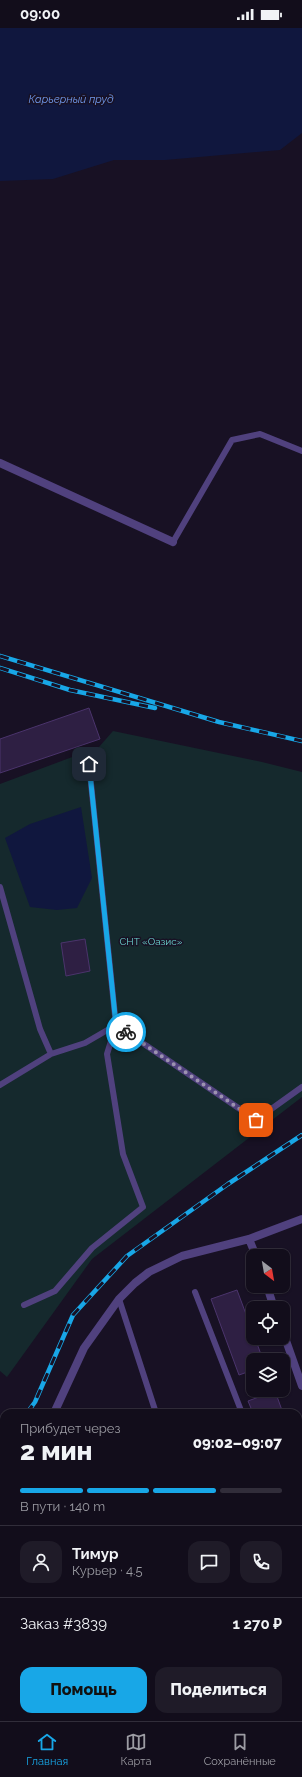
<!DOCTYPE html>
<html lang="ru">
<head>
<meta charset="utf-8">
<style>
	:root { --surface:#120d1b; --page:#1f1b28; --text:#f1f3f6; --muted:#9c9ca3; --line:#312d3a; --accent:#18a7e7 }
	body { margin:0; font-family:Raleway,sans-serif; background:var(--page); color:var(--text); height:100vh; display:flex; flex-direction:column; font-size:15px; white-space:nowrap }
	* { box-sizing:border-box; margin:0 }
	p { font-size:13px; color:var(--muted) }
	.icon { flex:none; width:22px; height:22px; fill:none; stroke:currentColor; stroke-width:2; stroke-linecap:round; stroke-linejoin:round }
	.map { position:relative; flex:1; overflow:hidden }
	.side { position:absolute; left:0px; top:1381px; width:302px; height:312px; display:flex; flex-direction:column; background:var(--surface); border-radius:12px 12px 0 0; box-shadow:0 1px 3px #0004,0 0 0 1px var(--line) }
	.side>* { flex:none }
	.needle { width:26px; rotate:149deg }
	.controls { position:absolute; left:246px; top:1221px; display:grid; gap:8px }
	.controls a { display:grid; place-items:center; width:44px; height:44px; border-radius:8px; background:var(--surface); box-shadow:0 1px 3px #0004,0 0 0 1px var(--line); font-size:20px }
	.pin { position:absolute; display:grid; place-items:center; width:34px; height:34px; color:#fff; margin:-17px; border-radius:8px; box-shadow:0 2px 6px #0006 }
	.courier { position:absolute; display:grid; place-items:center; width:40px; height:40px; margin:-20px; border:3px solid #18a7e7; border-radius:50%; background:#fff; color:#222; box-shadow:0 1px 5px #0007 }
	.summary em { font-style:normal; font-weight:800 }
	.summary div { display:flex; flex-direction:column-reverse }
	.summary { display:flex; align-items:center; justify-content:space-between; height:68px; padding:0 20px }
	h1 { font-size:26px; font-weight:800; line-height:30px }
	.bar { display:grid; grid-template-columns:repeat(4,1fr); gap:6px 4px; align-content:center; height:48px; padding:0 20px }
	.bar i { height:5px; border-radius:3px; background:var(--line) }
	.bar .current { background:var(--accent) }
	.bar p { grid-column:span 4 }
	.line { display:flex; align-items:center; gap:10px; padding:0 20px; border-top:1px solid var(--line) }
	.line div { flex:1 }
	.round { display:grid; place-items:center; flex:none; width:42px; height:42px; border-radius:12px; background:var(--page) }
	.cta { display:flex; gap:8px; margin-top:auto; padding:8px 20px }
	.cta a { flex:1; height:46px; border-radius:12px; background:var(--accent); color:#111; font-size:16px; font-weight:800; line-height:46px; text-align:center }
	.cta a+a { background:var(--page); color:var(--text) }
	.status { display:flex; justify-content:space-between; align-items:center; height:28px; padding:0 20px; background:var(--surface); direction:ltr }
	.status svg { height:11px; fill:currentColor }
	.tabs { display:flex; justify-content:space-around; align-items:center; height:56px; border-top:1px solid var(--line); background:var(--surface); font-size:11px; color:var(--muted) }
	.tabs a { display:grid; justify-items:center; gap:2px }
	.tabs .current { color:var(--accent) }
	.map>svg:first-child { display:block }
</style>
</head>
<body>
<div class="status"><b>09:00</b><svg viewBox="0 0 49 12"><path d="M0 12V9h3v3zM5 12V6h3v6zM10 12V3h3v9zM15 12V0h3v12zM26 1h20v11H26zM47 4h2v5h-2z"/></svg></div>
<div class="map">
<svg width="302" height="1693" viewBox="0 0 302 1693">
	<rect width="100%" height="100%" fill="#181124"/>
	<path fill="#15292d" d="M113,703L262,734L302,744V1069L92,1231L7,1349L0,1343V756L99,719Z"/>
	<path fill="#10173e" d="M0,0H302V105L280,122L165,132H114L53,151L0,153Z
		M81,779L92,850L77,880L57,882L30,879L5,810L30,796Z"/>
	<path fill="#2e1f43" stroke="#4b346c" d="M89,680L100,711L0,745V711Z
		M85,911L90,943L66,948L61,915Z
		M237,1262L253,1305V1310H255L263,1332H253V1342L239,1347L211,1271Z
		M275,1363L283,1385H253L248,1373Z"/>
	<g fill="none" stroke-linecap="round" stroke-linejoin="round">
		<path stroke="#50417e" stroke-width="6" d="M173,514L232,412L260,406L302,423
			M89,736L116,997L256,1092L302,1059
			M0,859L40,1001L51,1026
			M0,1057L51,1026L85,1015L116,997L107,1026L123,1126L143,1179L92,1220L55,1263L24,1277
			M195,1264L242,1385
			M119,1271L156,1385
			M298,1454L302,1452
			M298,1540L302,1551
			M254,1689L255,1693"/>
		<path stroke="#50417e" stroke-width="8" d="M0,435L173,514
			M249,1211L256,1228
			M267,1258L274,1280
			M283,1304L302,1358
			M54,1385L84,1320L119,1271L135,1255L149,1244L182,1228L249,1211L302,1191
			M0,1509L4,1502"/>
		<g stroke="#18a7e7" stroke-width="4.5">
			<path id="rail" d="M0,628L219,694L302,713
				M0,640L70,662L155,680
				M27,1385L35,1374L73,1287L127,1228L228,1156L302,1107
				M0,1422L4,1416"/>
		</g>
		<use href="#rail" stroke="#181124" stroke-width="3" stroke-dasharray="9" stroke-linecap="butt"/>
	</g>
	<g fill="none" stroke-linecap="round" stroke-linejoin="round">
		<path stroke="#9c92b0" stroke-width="4" stroke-dasharray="0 7.2" d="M126,1004L256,1092"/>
		<path stroke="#18a7e7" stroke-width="5" d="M89,736L116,997L126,1004"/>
	</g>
	<g text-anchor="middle" stroke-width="3" stroke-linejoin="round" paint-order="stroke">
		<g font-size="10" fill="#6bd4cf" stroke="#181124">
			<text x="151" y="917">СНТ «Оазис»</text>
		</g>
		<g font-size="11" font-style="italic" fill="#719bf0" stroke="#181124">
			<text x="71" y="75">Карьерный пруд</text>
		</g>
	</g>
</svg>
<div class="controls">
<a><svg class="needle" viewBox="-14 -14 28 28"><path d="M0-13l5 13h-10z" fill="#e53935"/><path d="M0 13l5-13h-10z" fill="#9c9ca3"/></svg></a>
<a><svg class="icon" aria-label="locate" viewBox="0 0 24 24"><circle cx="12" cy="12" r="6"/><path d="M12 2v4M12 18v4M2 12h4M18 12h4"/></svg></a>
<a><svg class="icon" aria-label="layers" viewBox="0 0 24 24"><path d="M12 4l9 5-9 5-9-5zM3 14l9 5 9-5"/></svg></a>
</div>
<div class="pin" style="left:256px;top:1092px;background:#ea580c"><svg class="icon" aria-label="bag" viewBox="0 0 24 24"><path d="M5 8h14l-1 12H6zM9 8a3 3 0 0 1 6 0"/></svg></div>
<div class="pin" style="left:89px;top:736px;background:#1f2937"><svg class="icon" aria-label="home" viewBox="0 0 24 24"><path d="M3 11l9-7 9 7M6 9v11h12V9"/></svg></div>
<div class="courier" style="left:126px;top:1004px"><svg class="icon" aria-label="bike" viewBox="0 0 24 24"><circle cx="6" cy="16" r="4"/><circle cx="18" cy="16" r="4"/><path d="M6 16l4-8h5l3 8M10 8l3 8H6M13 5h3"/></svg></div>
<section class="side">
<div class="summary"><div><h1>2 мин</h1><p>Прибудет через</p></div><em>09:02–09:07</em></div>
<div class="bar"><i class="current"></i><i class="current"></i><i class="current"></i><i></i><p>В пути · 140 m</p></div>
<div class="line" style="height:72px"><a class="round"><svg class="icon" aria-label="person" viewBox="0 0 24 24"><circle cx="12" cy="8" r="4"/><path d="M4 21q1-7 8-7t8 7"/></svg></a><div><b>Тимур</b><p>Курьер · 4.5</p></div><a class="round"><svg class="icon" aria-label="chat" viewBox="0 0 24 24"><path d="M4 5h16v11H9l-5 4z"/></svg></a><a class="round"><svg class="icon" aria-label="phone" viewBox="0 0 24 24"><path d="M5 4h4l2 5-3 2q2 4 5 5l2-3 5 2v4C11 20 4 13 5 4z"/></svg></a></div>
<div class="line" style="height:52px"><div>Заказ #3839</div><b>1 270 ₽</b></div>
<div class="cta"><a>Помощь</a><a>Поделиться</a></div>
</section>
</div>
<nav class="tabs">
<a class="current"><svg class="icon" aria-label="home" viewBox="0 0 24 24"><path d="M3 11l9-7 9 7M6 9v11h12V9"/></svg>Главная</a>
<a><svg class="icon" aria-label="map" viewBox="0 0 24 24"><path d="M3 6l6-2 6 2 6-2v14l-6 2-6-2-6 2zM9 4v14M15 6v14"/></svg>Карта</a>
<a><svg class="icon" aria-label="saved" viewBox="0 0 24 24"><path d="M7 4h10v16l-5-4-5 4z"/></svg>Сохранённые</a>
</nav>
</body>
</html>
